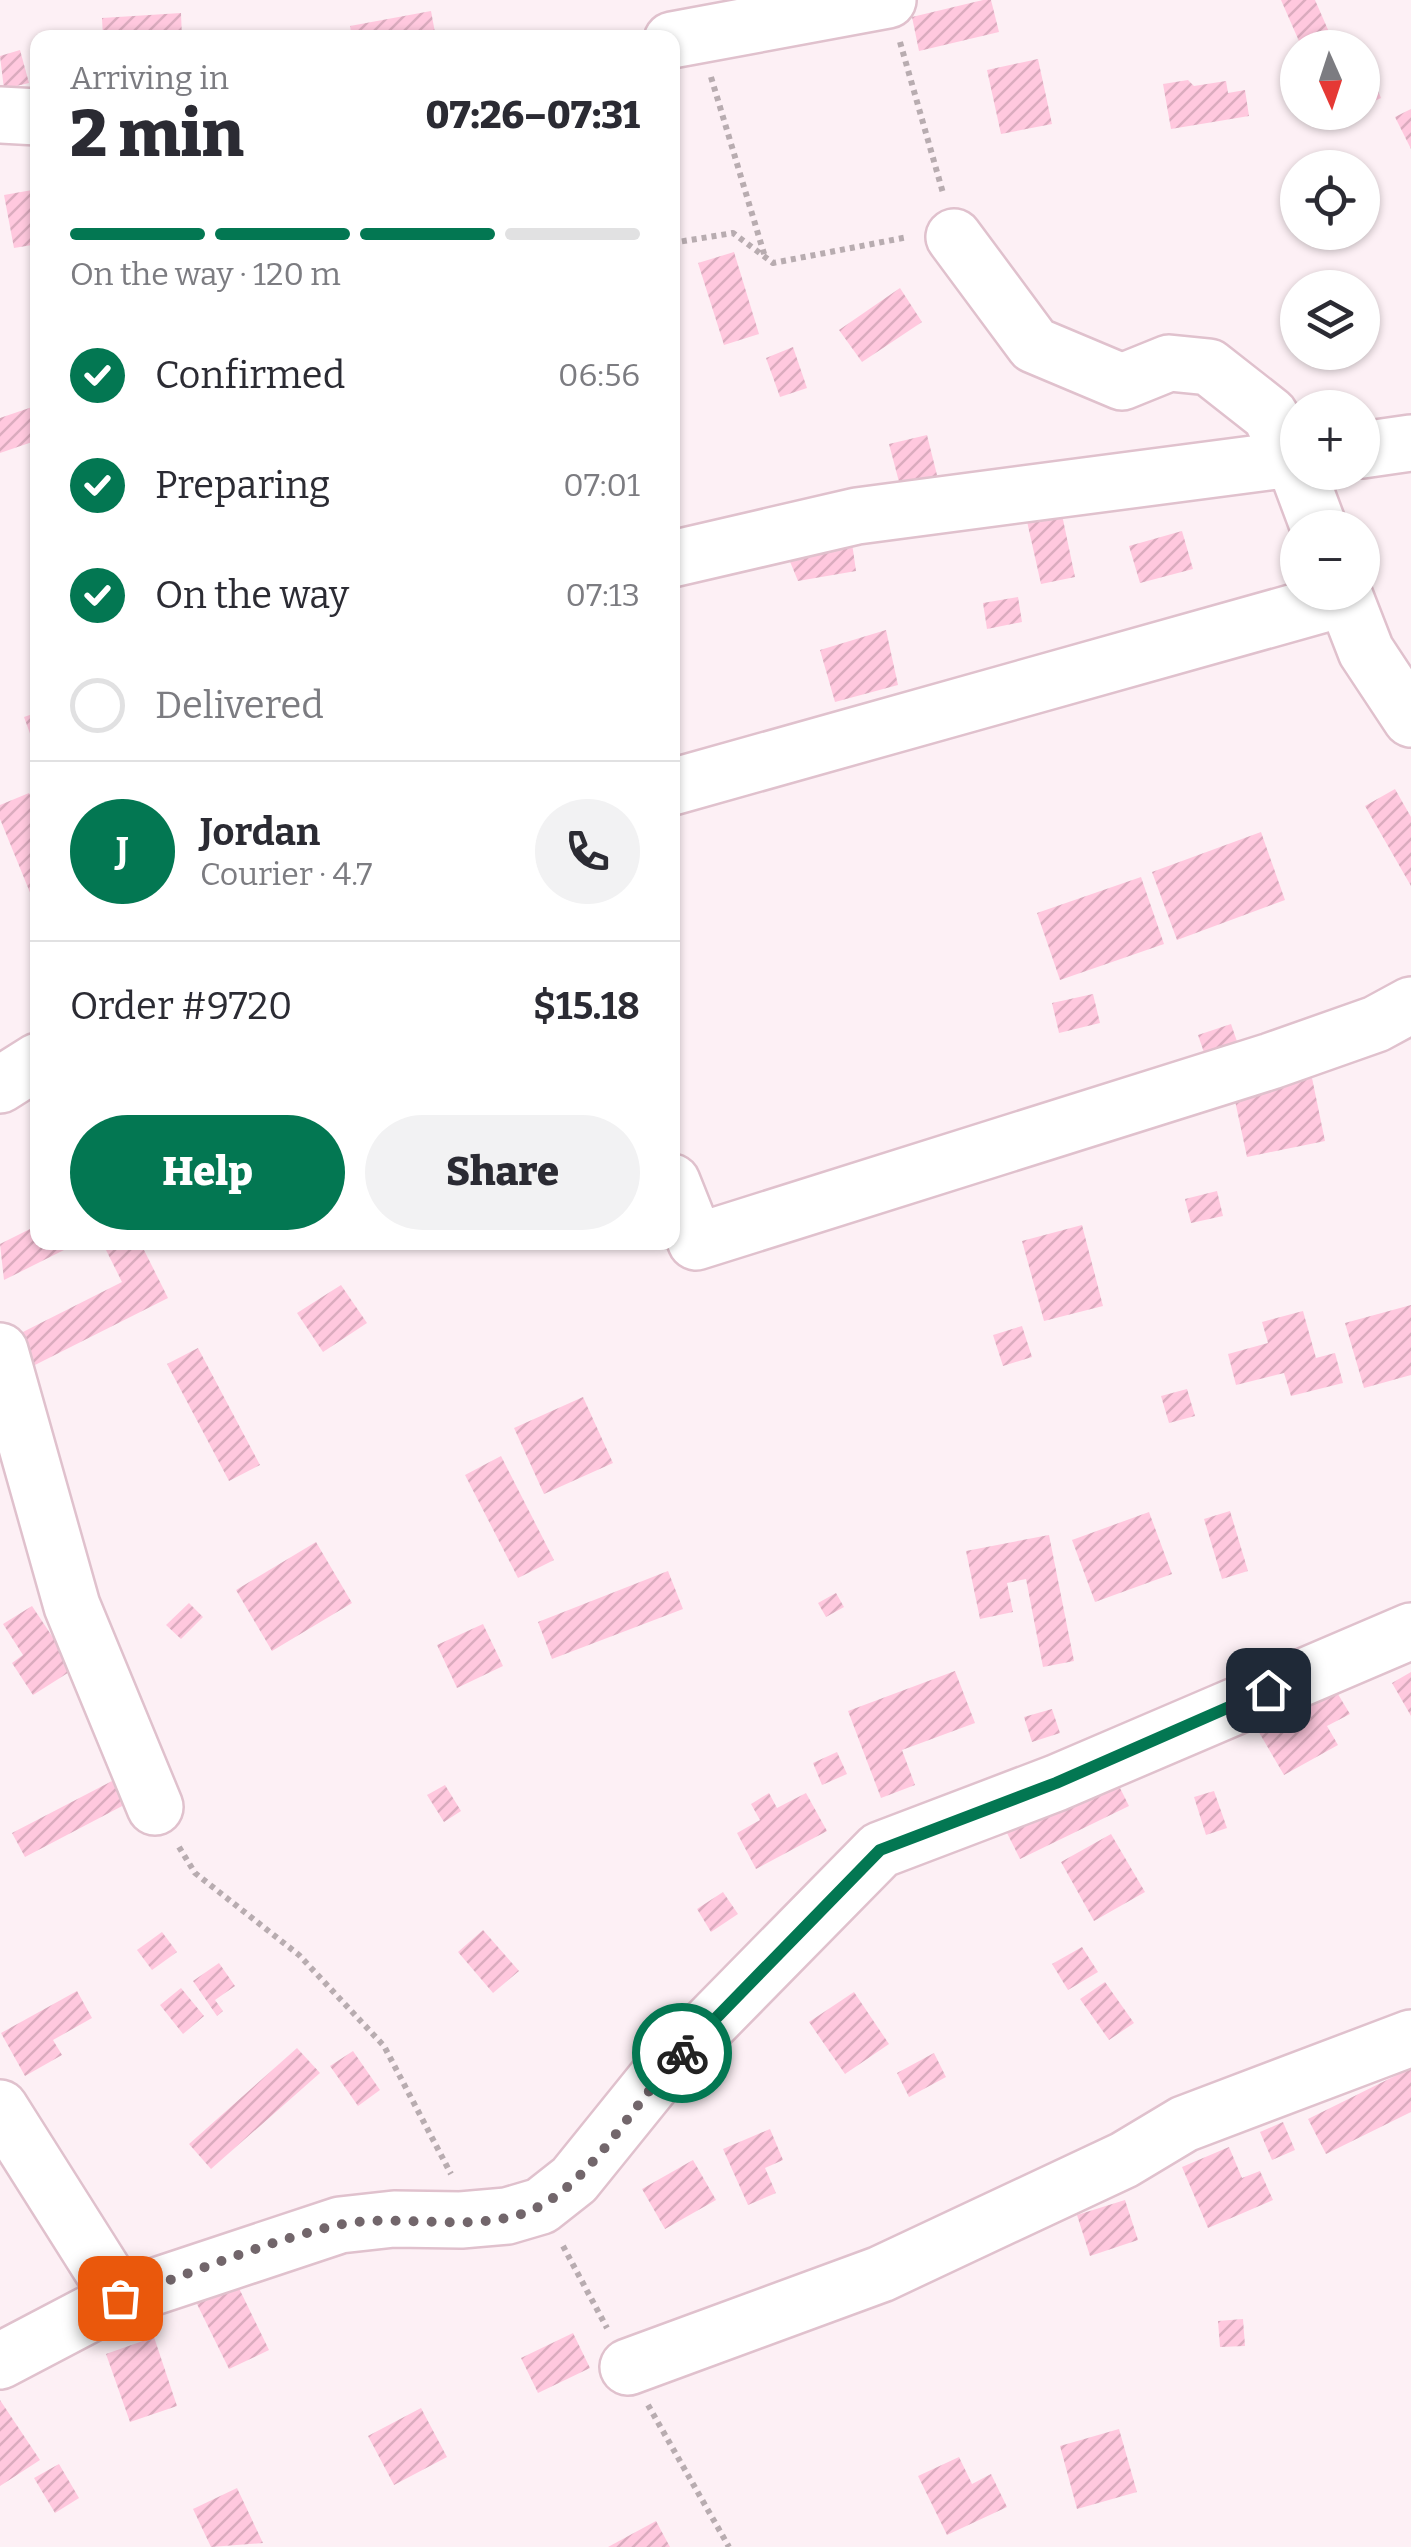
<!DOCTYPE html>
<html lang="en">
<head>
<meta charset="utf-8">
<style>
	:root { --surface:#fff; --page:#f2f2f3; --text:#2b2b33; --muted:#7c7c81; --line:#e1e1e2; --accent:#037752 }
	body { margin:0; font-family:Bitter,serif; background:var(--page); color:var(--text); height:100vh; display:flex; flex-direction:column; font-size:38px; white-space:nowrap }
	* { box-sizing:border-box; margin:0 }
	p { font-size:32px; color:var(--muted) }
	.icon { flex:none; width:55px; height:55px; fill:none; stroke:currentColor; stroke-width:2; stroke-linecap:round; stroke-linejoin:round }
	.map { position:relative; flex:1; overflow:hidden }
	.details { position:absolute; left:30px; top:30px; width:650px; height:1220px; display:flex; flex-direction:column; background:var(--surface); border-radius:20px; box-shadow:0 2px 8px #0004 }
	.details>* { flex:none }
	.needle { width:65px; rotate:177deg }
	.fabs { position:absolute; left:1280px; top:30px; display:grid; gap:20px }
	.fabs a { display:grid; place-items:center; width:100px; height:100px; border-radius:50%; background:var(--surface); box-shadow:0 2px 8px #0004; font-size:50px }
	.pin { position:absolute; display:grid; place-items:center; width:85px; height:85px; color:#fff; margin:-42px; border-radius:20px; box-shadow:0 5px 15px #0006 }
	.courier { position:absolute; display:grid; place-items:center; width:100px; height:100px; margin:-50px; border:8px solid #037752; border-radius:50%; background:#fff; color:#222; box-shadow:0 2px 12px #0007 }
	.overview em { font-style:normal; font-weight:800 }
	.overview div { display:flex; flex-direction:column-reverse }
	.overview { display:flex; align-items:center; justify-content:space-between; height:170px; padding:0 40px }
	h1 { font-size:65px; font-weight:800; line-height:75px }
	.bar { display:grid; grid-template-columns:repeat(4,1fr); gap:15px 10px; align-content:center; height:120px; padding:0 40px }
	.bar i { height:12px; border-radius:8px; background:var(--line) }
	.bar .active { background:var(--accent) }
	.bar p { grid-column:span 4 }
	.line { display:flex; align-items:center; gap:25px; padding:0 40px; border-top:2px solid var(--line) }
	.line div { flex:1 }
	.round { display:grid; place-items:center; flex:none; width:105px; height:105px; border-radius:52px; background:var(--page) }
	ol { padding:0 40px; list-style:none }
	li { display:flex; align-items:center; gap:30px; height:110px }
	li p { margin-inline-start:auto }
	li .icon { padding:10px; border-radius:50%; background:var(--accent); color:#fff; stroke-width:4 }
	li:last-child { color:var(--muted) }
	li i { width:55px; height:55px; border:5px solid var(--line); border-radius:50% }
	.cta { display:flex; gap:20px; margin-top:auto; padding:20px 40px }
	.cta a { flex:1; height:115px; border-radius:60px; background:var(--accent); color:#fff; font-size:40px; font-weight:800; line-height:115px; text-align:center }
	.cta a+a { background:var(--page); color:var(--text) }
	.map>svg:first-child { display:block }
</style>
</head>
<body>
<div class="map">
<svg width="1411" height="2547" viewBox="0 0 1411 2547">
	<defs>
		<pattern id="building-hatch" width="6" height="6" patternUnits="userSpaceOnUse" patternTransform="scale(2.5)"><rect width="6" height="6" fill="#ffc8de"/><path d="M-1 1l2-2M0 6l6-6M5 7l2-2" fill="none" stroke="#dbabbe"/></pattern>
	</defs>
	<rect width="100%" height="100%" fill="#fdf0f5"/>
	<path fill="url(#building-hatch)" d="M983,0H991L999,32L919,51L912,17Z
		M1281,0H1315L1336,48H1302Z
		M431,11L436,38H352L350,26Z
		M181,13L182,38H103L102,18Z
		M20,50L29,83L4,89L0,56Z
		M1038,59L1052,124L1001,134L987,70Z
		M1369,69L1381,98L1362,107V72Z
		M1188,80L1194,86L1226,81L1228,93L1245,90L1249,116L1171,129L1163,84Z
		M1411,109V149L1395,117Z
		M38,189V244L14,248L4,195Z
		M734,252L759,334L724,345L698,263Z
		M900,288L922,322L862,362L839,330Z
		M793,347L807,388L780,397L766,358Z
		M38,405V440L0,453V418Z
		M927,435L940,487L903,497L889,444Z
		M1061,510L1075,577L1041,584L1026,517Z
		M1182,531L1193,569L1140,583L1129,546Z
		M851,536L856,571L798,581L784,547Z
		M1018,597L1022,622L987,629L983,603Z
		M886,630L898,685L835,702L820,650Z
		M38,712V753H37L24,717Z
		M1395,789L1411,817V886L1365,806Z
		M29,793L38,812V892L31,895L0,819V805Z
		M1261,832L1285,900L1177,940L1152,872Z
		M1141,877L1164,944L1060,980L1037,913Z
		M1093,994L1100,1023L1059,1033L1052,1003Z
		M1231,1024L1242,1056L1209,1067L1198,1035Z
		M1312,1078L1325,1141L1247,1157L1234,1096Z
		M1217,1191L1223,1216L1191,1223L1185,1199Z
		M38,1225V1242H80L4,1280L0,1244Z
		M1082,1225L1103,1306L1044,1321L1022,1241Z
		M102,1242H140L168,1298L27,1369L11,1338L122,1282Z
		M341,1285L367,1323L323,1352L297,1313Z
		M1411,1305V1375L1364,1388L1345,1323Z
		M1303,1311L1316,1358L1335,1353L1343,1383L1291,1396L1284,1373L1236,1385L1228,1354L1268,1343L1262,1322Z
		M1022,1326L1032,1357L1003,1366L993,1335Z
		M198,1348L260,1465L229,1481L167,1364Z
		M1187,1389L1195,1416L1169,1423L1161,1396Z
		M583,1397L613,1463L544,1494L514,1428Z
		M501,1456L554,1560L518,1578L465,1475Z
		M1230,1511L1248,1571L1222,1579L1204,1519Z
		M1149,1512L1172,1574L1095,1602L1072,1540Z
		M1049,1535L1074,1661L1043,1667L1026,1579L1007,1583L1013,1612L980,1619L966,1551Z
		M316,1542L352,1603L272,1651L236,1590Z
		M668,1571L683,1609L552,1659L538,1622Z
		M836,1593L844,1607L826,1617L818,1603Z
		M189,1603L203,1617L181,1639L166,1625Z
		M32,1606L74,1669L33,1695L12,1663L23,1655L3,1624Z
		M483,1624L503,1666L457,1688L437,1645Z
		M955,1671L975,1723L902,1750L915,1785L881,1798L848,1711Z
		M1411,1672V1716L1392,1683Z
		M1333,1686L1350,1714L1327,1726L1338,1745L1284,1775L1257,1729Z
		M1052,1709L1060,1733L1032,1742L1024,1717Z
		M837,1752L847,1774L822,1785L813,1763Z
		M1115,1778L1129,1806L1020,1859L1006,1831Z
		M114,1780L126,1804L25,1857L12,1833Z
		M445,1785L461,1811L444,1822L427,1795Z
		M1214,1791L1227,1828L1206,1835L1194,1797Z
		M769,1793L777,1808L806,1793L827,1831L756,1869L737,1833L760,1820L751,1804Z
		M1111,1834L1145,1892L1094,1921L1061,1862Z
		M723,1892L738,1914L711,1932L697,1909Z
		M483,1930L519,1971L493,1993L458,1952Z
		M162,1932L177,1952L152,1970L137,1950Z
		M1082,1947L1098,1972L1068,1990L1052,1964Z
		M219,1963L235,1986L215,2000L223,2011L217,2016L193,1981Z
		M1105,1982L1134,2023L1109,2040L1080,1999Z
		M181,1988L204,2016L183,2034L160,2005Z
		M77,1991L92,2018L53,2040L62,2055L25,2076L1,2033Z
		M854,1992L889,2044L845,2074L809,2022Z
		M297,2048L320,2073L211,2169L189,2144Z
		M353,2051L380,2090L358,2106L330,2066Z
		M934,2053L946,2077L909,2097L897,2073Z
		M1411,2068V2112L1326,2154L1308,2119Z
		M1283,2122L1295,2150L1272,2160L1260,2132Z
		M770,2129L783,2160L765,2168L776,2193L748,2205L723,2149Z
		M1229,2147L1242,2178L1260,2171L1273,2200L1208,2228L1182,2167Z
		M693,2160L716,2200L665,2229L642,2189Z
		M1125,2200L1138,2240L1090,2256L1077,2215Z
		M235,2280L269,2350L229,2369L195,2300Z
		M1243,2319L1245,2346L1220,2347L1218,2321Z
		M573,2333L590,2368L538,2393L521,2358Z
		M154,2337L177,2406L130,2422L106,2354Z
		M0,2400L40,2460L0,2486Z
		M421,2408L447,2457L394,2485L368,2436Z
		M1119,2429L1137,2492L1077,2509L1060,2446Z
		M959,2457L972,2484L991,2474L1007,2507L947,2535L918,2476Z
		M59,2464L79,2498L55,2513L34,2478Z
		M237,2488L263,2543L211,2547L193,2509Z
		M656,2521L670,2547H608Z"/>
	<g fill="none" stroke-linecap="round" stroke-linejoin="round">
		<g stroke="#e0c1cd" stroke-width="60">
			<path id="minor" d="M672,40L888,0
				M0,115L38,117
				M954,237L1034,345L1122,382L1169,363L1209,367L1270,415L1298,472
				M1362,450L1411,443
				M1298,472L1319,528
				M672,559L857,516L1298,458
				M1343,592L1366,651L1411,719
				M672,787L1345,598
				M0,1085L38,1061
				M672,1182L696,1242L1271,1061L1376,1024L1411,1005
				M0,1351L72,1606L155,1807
				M0,2108L120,2298
				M0,2361L120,2298L340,2225L394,2219L461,2220L507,2216L541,2206L574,2180L658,2076L880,1850L1056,1783L1411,1631
				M628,2367L881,2274L1124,2160L1184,2124L1411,2038"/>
		</g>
		<path stroke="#b8acb0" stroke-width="6" stroke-dasharray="5 5" stroke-linecap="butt" d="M900,42L943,193
			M711,77L765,257
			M672,243L733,233L773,263L908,237
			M179,1847L195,1873L299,1955L384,2046L451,2174
			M563,2246L607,2328
			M648,2405L729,2547"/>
		<use href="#minor" stroke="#fff" stroke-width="55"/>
	</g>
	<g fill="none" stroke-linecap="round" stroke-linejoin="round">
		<path stroke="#72666b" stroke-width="10" stroke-dasharray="0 18" d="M120,2298C192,2273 264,2242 338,2225C402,2211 483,2238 542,2205C597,2174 637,2098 682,2053"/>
		<path stroke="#037752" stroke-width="12" d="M682,2053L880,1850L1056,1783L1268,1690"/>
	</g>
</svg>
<div class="fabs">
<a><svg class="needle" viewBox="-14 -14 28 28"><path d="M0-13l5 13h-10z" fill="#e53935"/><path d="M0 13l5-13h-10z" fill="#7c7c81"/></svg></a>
<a><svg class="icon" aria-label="locate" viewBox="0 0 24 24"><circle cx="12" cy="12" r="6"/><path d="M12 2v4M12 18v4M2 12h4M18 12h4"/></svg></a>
<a><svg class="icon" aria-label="layers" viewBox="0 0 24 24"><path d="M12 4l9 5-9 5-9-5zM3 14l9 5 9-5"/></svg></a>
<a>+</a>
<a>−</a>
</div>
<div class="pin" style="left:120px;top:2298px;background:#ea580c"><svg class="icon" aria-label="bag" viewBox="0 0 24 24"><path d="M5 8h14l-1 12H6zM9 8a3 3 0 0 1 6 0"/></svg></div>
<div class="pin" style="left:1268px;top:1690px;background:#1f2937"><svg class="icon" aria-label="home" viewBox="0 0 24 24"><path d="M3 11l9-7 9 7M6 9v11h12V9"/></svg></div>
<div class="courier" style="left:682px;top:2053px"><svg class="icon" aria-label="bike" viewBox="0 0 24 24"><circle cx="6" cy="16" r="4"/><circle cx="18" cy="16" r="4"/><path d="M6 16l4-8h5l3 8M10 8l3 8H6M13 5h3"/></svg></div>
<section class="details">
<div class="overview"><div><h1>2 min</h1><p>Arriving in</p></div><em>07:26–07:31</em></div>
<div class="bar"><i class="active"></i><i class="active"></i><i class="active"></i><i></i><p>On the way · 120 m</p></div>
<ol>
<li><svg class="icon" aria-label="check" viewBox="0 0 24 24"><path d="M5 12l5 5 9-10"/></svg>Confirmed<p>06:56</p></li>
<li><svg class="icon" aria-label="check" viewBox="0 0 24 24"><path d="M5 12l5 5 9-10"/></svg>Preparing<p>07:01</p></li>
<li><svg class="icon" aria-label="check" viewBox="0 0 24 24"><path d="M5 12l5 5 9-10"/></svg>On the way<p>07:13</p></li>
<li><i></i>Delivered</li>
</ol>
<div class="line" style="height:180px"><b class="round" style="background:var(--accent);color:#fff">J</b><div><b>Jordan</b><p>Courier · 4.7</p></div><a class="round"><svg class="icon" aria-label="phone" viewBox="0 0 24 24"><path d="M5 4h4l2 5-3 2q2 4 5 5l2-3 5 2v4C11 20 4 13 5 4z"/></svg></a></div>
<div class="line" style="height:130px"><div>Order #9720</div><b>$15.18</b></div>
<div class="cta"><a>Help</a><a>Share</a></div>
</section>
</div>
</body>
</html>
